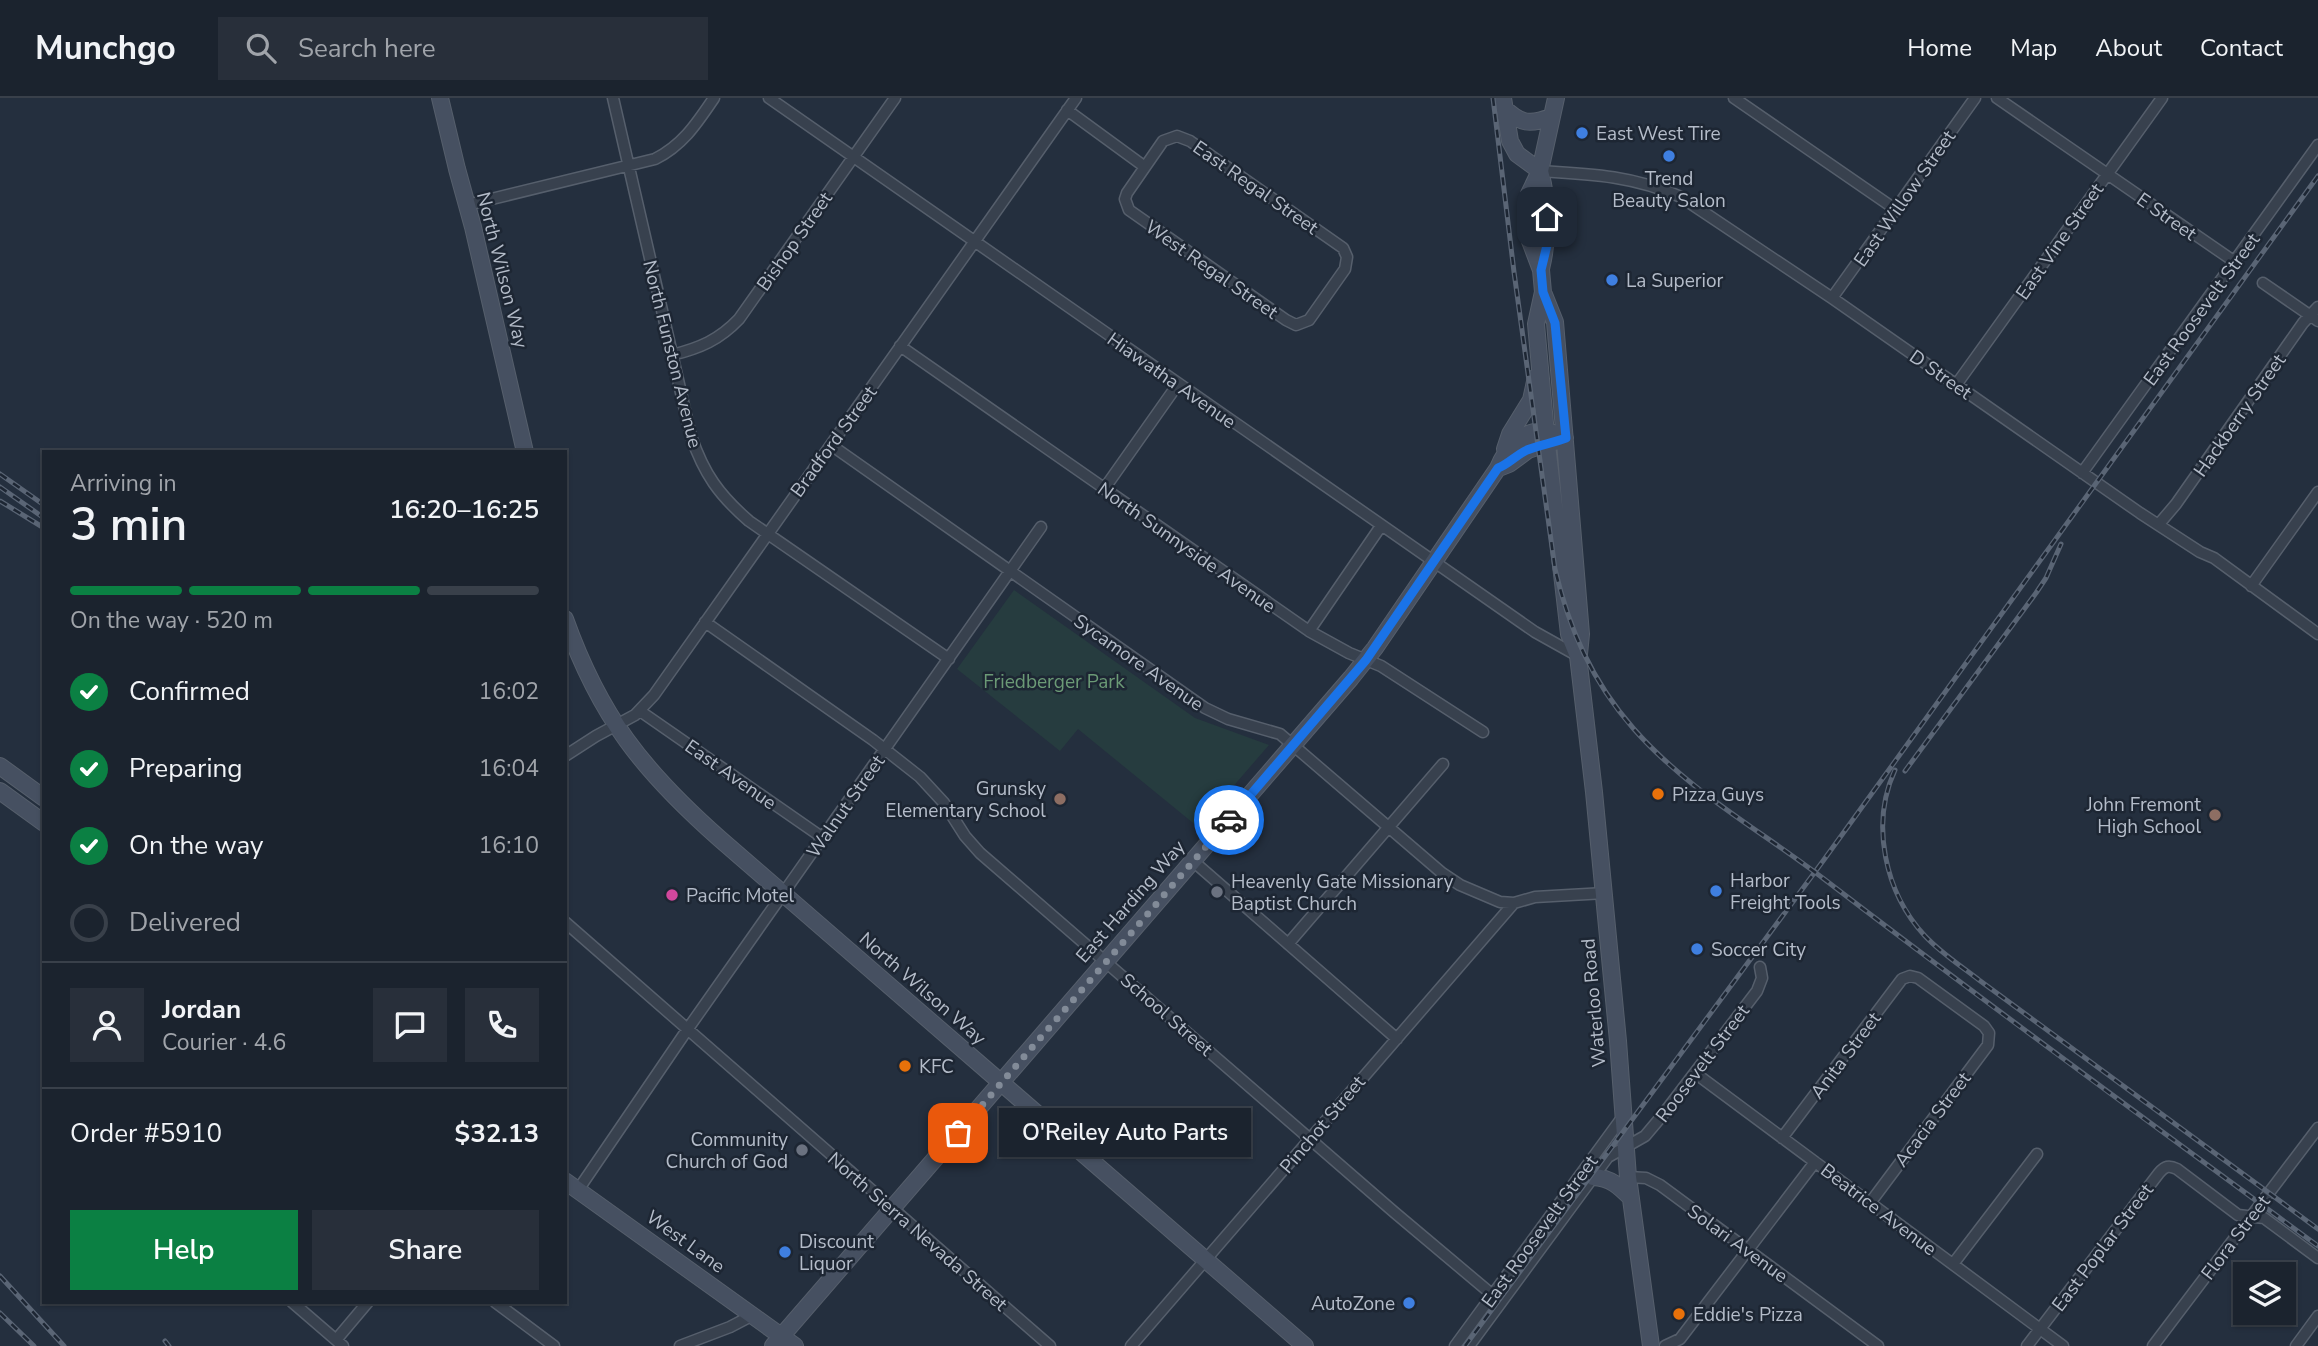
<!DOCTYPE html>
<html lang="en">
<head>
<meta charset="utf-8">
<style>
	:root { --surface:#1b232e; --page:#282f3a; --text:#f1f3f6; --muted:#a0a4aa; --line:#39404a; --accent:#0b8043 }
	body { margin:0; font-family:"Nunito Sans",sans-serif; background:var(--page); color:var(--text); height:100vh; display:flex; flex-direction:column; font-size:26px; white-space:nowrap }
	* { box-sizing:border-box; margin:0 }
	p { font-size:23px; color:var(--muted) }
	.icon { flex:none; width:38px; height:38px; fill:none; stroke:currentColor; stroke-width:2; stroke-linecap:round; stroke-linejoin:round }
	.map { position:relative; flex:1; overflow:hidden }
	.details { position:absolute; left:42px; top:352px; width:525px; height:854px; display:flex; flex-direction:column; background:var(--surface); border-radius:0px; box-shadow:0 2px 5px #0004,0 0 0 2px var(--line) }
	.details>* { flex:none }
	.tools { position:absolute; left:2233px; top:1164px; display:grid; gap:14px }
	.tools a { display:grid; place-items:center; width:63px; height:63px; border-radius:0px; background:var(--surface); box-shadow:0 2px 5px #0004,0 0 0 2px var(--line); font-size:35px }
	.pin { position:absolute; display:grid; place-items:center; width:60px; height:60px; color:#fff; margin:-30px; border-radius:14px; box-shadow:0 4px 10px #0006 }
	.courier { position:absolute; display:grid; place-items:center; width:70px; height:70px; margin:-35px; border:5px solid #1a73e8; border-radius:50%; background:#fff; color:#222; box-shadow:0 2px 9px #0007 }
	.bubble { position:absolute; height:49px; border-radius:0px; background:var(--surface); box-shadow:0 2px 5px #0004,0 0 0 2px var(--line); font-size:23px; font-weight:600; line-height:49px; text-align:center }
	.overview em { font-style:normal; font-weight:600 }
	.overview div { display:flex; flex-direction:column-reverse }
	.overview { display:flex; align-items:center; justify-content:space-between; height:119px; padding:0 28px }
	h1 { font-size:46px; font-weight:600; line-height:52px }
	.bar { display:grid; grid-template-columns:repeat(4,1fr); gap:10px 7px; align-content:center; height:84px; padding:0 28px }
	.bar i { height:9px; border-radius:5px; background:var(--line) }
	.bar .on { background:var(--accent) }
	.bar p { grid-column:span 4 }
	.line { display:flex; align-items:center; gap:18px; padding:0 28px; border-top:2px solid var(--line) }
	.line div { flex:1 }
	.round { display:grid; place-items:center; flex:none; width:74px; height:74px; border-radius:0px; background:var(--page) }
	ol { padding:0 28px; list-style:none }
	li { display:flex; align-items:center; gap:21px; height:77px }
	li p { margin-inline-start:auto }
	li .icon { padding:7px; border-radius:50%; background:var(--accent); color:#fff; stroke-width:4 }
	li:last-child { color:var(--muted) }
	li i { width:38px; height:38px; border:4px solid var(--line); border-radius:50% }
	.action { display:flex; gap:14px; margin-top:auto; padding:14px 28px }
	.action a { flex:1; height:80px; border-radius:0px; background:var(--accent); color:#fff; font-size:28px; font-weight:600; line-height:80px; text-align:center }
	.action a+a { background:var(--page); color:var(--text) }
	header { display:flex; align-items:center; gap:42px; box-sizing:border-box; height:98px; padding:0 35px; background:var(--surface); border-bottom:2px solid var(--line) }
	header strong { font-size:33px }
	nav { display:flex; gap:38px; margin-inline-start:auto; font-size:24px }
	.search { width:490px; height:63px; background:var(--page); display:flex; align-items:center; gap:18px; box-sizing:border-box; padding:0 24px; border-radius:0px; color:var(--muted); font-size:26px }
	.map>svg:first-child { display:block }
</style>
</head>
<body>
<header>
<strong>Munchgo</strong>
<div class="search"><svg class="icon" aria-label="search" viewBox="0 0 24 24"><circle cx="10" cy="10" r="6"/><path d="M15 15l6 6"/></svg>Search here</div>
<nav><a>Home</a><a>Map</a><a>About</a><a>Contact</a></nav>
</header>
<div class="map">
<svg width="2318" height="1248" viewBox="0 0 2318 1248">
	<rect width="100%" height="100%" fill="#242f3e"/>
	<path fill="#263c3f" d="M1014,492L1195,620L1269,647L1198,729L1078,631L1060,653L957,571Z"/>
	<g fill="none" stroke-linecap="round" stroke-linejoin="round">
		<g stroke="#565f6c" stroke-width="13">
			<path id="street" d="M613,0L691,338C704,376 719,397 749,423L949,561
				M769,0L1535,534L1578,558
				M1734,0L1895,111
				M1997,0L2235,164
				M1067,12L1145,69
				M1177,38L1190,43L1343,150L1347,159L1345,171L1309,222L1296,227L1286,222L1129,112L1125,101L1127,95L1163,43Z
				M1540,73C1592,76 1634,78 1681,99L1832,200L2140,415L2200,454L2214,460L2318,536
				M467,107L655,61C683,47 697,25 714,0
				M2263,185L2318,223
				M1832,200L1975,0
				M900,248L1309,533L1349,555L1381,568L1483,634
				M672,257C700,250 719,242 739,221L895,0
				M1956,287L2162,0
				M831,347L1205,610L1228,621L1280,636L1442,775L1460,787L1500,804L1514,805L1535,799L1605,795
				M2082,375L2318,47
				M1104,391L1178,286
				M2159,426L2176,406L2303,225L2318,209
				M2251,488L2318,394
				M705,524L873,642L920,679L944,705L965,738L980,755L1394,1114L1501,1204
				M1309,533L1381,428
				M640,613L823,740
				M565,658L596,638L635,617L654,597L1076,0
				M1193,763L1397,941
				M565,824L1050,1248
				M1288,846L1443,666
				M1695,975L2063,1248
				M1782,1040L1902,881L1910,878L1918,880L1984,928L1989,935L1988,947L1870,1105
				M1628,1079L1646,1080L1660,1087L1878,1248
				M578,1092L687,932L1041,429
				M1953,1166L2037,1056
				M292,1204L343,1248
				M495,1204L554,1248
				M336,1242L368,1204
				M680,1248L730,1229L753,1217
				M1131,1248L1514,805
				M1455,1248L1624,1017
				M1469,1248L1608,1059L1645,1038L1661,1019L1757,893L1762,880L1760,869
				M1665,1248L1680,1241L1815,1064
				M2027,1248L2159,1075C2165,1068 2169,1067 2177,1071L2238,1117L2264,1120L2318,1160
				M2153,1248L2318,1030
				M2296,1248L2318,1218"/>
		</g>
		<g stroke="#565f6c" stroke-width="18">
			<path id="secondary" d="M440,0L457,71L473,129L525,354
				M1503,0L1510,43L1517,56L1540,73
				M1556,0L1540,73L1529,96L1530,143L1541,172L1543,194L1555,224L1581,536L1579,556
				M1504,10C1521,26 1530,27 1551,19
				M1540,73C1549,107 1549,137 1541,171
				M1543,194L1536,226L1547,347L1569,536L1578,558L1594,694L1618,943L1628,1079L1651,1248
				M1505,351L1510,336L1531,302L1536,279
				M1499,370L1509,366L1528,352L1557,343
				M565,521C600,619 643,673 720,741L1305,1248
				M0,668L44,700
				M0,693L44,725
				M1593,1079C1611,1080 1619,1088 1631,1100
				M565,1083L795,1248
				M773,1248L1351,580L1375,550L1498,370C1505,352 1522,332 1544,333C1551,334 1559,337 1565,340"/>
		</g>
		<use href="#street" stroke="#38414e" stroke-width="10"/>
		<use href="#secondary" stroke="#465061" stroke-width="16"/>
		<g stroke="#5a6575" stroke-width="5">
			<path id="rail" d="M1493,0L1514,174L1555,471C1569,531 1592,583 1633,630C1687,692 1760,732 1824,781C1987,906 2153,1027 2318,1148
				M0,376L44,407
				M0,389L44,420
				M0,403L44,430
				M1895,672C1870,726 1885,795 1925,838C1941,855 1961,868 1979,882L2318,1131
				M1905,673L2036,495L2046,480L2061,446
				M0,1178L64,1248
				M0,1215L34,1248
				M165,1243L169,1248
				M1465,1248L1823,763L2318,78"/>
		</g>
		<use href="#rail" stroke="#1d2633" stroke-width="2.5" stroke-dasharray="8" stroke-linecap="butt"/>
	</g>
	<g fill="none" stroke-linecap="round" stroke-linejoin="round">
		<path stroke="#828b98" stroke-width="7" stroke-dasharray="0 12.6" d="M958,1035L1229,722"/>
		<path stroke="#1a73e8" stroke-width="9" d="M1229,722L1366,562L1498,370C1509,366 1516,357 1527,352C1539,347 1553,345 1566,340L1555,225L1543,194L1541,172L1548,143L1547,119"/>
	</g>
	<g fill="#3f7fe0" stroke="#1d2633" stroke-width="2.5">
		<circle cx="1582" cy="35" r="7"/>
		<circle cx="1669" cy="58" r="7"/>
		<circle cx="1612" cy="182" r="7"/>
		<circle cx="1716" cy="793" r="7"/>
		<circle cx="1697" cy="851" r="7"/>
		<circle cx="785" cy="1154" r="7"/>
		<circle cx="1409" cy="1205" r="7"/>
	</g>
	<g fill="#e8710a" stroke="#1d2633" stroke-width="2.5">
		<circle cx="1658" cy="696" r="7"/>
		<circle cx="905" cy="968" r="7"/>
		<circle cx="1679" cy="1216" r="7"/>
	</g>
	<g fill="#8d6e63" stroke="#1d2633" stroke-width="2.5">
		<circle cx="1060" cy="701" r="7"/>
		<circle cx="2215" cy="717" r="7"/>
	</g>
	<g fill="#6b7280" stroke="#1d2633" stroke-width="2.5">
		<circle cx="1217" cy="794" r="7"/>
		<circle cx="802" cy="1052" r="7"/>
	</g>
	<circle fill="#d1479c" stroke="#1d2633" stroke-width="2.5" cx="672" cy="797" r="7"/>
	<g text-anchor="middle" stroke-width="5" stroke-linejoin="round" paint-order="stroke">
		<g font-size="19" fill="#b4bcc9" stroke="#1d2633" text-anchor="start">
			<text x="1596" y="42">East West Tire</text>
			<text x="1669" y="87" text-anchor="middle">Trend<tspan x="1669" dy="22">Beauty Salon</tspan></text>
			<text x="1626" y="189">La Superior</text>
			<text x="1046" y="697" text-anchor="end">Grunsky<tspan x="1046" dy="22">Elementary School</tspan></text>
			<text x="1672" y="703">Pizza Guys</text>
			<text x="2201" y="713" text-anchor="end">John Fremont<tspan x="2201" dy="22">High School</tspan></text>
			<text x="1730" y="789">Harbor<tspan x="1730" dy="22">Freight Tools</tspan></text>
			<text x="1231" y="790">Heavenly Gate Missionary<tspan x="1231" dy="22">Baptist Church</tspan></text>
			<text x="686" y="804">Pacific Motel</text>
			<text x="1711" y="858">Soccer City</text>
			<text x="919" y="975">KFC</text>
			<text x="788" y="1048" text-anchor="end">Community<tspan x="788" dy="22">Church of God</tspan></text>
			<text x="799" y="1150">Discount<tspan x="799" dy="22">Liquor</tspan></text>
			<text x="1395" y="1212" text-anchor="end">AutoZone</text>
			<text x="1693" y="1223">Eddie's Pizza</text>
		</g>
		<g font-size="19" fill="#b4bcc9" stroke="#1d2633">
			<text transform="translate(1256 89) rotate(35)" y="7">East Regal Street</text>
			<text transform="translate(1904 100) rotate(-55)" y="7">East Willow Street</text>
			<text transform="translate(2167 118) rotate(35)" y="7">E Street</text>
			<text transform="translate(794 143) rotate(-55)" y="7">Bishop Street</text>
			<text transform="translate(2059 143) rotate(-55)" y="7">East Vine Street</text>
			<text transform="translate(1212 171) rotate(35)" y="7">West Regal Street</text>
			<text transform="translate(503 172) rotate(76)" y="7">North Wilson Way</text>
			<text transform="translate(2201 211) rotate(-54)" y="7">East Roosevelt Street</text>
			<text transform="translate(673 256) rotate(76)" y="7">North Funston Avenue</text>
			<text transform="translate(1941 276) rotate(35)" y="7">D Street</text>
			<text transform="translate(1172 282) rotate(35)" y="7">Hiawatha Avenue</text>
			<text transform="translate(2239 317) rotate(-55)" y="7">Hackberry Street</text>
			<text transform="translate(833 343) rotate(-54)" y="7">Bradford Street</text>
			<text transform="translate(1187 449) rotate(35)" y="7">North Sunnyside Avenue</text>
			<text transform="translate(1139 564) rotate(35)" y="7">Sycamore Avenue</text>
			<text transform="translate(731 676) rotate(35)" y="7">East Avenue</text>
			<text transform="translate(845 708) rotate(-55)" y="7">Walnut Street</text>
			<text transform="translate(1130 803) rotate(-49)" y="7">East Harding Way</text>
			<text transform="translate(923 890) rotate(41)" y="7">North Wilson Way</text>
			<text transform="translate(1593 905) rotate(-95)" y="7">Waterloo Road</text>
			<text transform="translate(1167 916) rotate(41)" y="7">School Street</text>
			<text transform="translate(1845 957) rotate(-53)" y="7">Anita Street</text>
			<text transform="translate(1702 965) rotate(-53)" y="7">Roosevelt Street</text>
			<text transform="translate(1932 1021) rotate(-53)" y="7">Acacia Street</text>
			<text transform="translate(1322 1026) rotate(-50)" y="7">Pinchot Street</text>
			<text transform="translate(1879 1111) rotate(37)" y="7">Beatrice Avenue</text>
			<text transform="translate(918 1133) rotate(41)" y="7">North Sierra Nevada Street</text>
			<text transform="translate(1539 1133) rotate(-54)" y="7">East Roosevelt Street</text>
			<text transform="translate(2235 1139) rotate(-53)" y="7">Flora Street</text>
			<text transform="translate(686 1143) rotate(36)" y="7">West Lane</text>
			<text transform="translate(1738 1145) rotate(36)" y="7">Solari Avenue</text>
			<text transform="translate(2102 1149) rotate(-53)" y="7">East Poplar Street</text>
		</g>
		<g font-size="19" fill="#6b9a76" stroke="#1d2633">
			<text x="1054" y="590">Friedberger Park</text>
		</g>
	</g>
</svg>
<div class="tools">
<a><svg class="icon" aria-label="layers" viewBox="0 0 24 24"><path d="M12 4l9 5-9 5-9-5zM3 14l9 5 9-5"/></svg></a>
</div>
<div class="pin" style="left:958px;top:1035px;background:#ea580c"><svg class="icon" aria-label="bag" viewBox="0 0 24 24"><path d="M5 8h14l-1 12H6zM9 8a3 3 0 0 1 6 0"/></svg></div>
<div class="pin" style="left:1547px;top:119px;background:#1f2937"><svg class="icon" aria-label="home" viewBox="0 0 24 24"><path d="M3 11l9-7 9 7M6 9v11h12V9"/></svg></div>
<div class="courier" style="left:1229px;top:722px"><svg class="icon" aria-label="car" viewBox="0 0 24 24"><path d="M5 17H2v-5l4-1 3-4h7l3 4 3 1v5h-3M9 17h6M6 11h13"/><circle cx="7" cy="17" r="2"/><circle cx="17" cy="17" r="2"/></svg></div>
<div class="bubble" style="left:999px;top:1010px;width:252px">O'Reiley Auto Parts</div>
<section class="details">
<div class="overview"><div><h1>3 min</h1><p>Arriving in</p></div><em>16:20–16:25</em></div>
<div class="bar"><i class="on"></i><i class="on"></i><i class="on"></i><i></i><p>On the way · 520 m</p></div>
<ol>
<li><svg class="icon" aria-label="check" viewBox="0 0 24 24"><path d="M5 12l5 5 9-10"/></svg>Confirmed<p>16:02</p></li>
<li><svg class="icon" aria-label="check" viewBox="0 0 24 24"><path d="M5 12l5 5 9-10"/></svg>Preparing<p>16:04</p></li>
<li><svg class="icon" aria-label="check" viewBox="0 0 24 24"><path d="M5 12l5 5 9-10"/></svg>On the way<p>16:10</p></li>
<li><i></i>Delivered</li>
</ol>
<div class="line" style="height:126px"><a class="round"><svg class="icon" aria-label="person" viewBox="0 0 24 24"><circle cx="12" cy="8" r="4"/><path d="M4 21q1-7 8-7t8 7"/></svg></a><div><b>Jordan</b><p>Courier · 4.6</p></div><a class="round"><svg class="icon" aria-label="chat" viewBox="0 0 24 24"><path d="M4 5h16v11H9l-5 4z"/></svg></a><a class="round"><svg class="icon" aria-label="phone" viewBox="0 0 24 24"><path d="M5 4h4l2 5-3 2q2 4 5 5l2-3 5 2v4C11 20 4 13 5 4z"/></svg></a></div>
<div class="line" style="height:91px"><div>Order #5910</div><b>$32.13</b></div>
<div class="action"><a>Help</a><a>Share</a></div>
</section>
</div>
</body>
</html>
